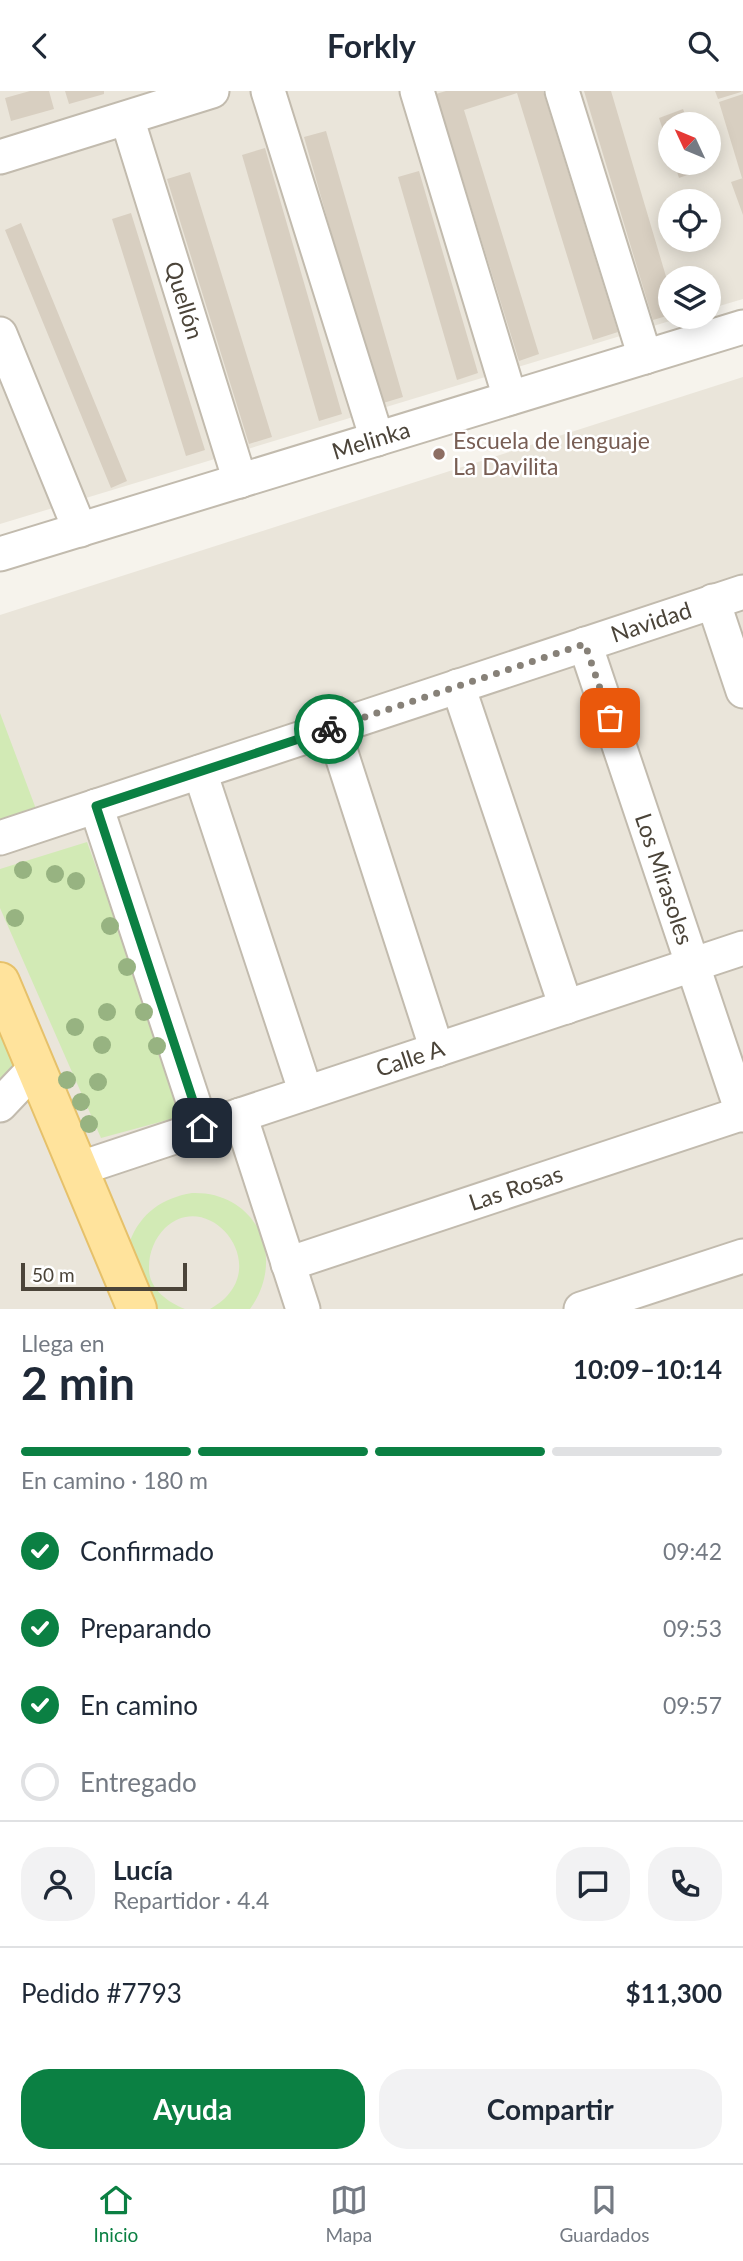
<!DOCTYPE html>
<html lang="es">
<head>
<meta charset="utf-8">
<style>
	:root { --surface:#fff; --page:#f2f2f3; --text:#1f2937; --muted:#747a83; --line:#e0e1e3; --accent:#0b8043 }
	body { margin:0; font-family:Lato,sans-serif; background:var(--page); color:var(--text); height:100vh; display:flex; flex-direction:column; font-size:26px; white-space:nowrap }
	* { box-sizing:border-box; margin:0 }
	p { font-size:23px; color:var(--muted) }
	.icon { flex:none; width:38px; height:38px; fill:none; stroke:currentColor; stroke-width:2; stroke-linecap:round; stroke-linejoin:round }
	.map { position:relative; height:1218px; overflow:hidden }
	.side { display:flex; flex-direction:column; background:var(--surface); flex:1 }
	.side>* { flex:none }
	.needle { width:46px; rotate:314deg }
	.buttons { position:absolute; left:658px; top:21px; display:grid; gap:14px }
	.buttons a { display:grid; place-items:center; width:63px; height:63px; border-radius:50%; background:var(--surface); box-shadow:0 4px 18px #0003; font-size:35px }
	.scale { position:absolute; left:21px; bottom:18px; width:166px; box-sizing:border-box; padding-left:7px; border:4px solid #4b4439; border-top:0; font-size:19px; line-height:24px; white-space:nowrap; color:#4b4439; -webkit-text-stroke:5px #fff; paint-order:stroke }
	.pin { position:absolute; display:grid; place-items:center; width:60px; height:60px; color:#fff; margin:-30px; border-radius:14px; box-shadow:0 4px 10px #0006 }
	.courier { position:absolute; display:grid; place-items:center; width:70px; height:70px; margin:-35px; border:5px solid #0b8043; border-radius:50%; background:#fff; color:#222; box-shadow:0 2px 9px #0007 }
	.overview em { font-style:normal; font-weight:700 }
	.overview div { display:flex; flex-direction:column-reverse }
	.overview { display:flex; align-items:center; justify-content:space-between; height:119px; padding:0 21px }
	h1 { font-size:46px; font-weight:700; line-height:52px }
	.bar { display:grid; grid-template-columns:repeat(4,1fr); gap:10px 7px; align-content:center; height:84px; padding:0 21px }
	.bar i { height:9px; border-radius:5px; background:var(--line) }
	.bar .selected { background:var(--accent) }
	.bar p { grid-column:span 4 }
	.line { display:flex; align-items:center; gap:18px; padding:0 21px; border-top:2px solid var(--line) }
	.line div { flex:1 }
	.round { display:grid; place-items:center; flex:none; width:74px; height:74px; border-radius:28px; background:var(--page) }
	ol { padding:0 21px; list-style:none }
	li { display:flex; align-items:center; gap:21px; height:77px }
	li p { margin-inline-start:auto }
	li .icon { padding:7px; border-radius:50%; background:var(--accent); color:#fff; stroke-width:4 }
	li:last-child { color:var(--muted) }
	li i { width:38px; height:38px; border:4px solid var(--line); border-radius:50% }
	.button { display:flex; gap:14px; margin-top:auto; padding:14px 21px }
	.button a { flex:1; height:80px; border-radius:28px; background:var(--accent); color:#fff; font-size:28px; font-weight:700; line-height:80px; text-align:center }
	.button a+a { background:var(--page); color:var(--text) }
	header { display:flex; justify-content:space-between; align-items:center; height:91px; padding:0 21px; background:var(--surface); font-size:32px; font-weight:700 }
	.tabs { display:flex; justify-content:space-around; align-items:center; height:98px; border-top:2px solid var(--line); background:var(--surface); font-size:19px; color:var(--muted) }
	.tabs a { display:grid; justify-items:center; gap:4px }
	.tabs .selected { color:var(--accent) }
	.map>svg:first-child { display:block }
</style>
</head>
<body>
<header><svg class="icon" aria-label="back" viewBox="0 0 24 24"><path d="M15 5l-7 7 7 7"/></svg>Forkly<svg class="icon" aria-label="search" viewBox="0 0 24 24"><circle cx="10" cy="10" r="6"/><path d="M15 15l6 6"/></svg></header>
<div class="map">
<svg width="743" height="1218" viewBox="0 0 743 1218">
	<rect width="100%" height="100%" fill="#f6f3ec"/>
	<path fill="#eae5da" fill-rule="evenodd" d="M0,0H743V208L709,218V187H670V226H683L0,433ZM670,33H709V72H670ZM670,110H709V149H670Z
		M743,286V1218H0V524Z"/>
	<path fill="#d2eab5" d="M0,622L36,718L0,730Z
		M87,751L186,1024L101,1047L0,817V778Z
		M0,940L15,975L0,997Z
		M192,1102C257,1100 287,1167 250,1218H210C279,1180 210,1094 165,1137C155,1147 149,1161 149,1176C148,1197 167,1211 185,1218H158L130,1150C141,1122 162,1107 192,1102Z"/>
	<path fill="#d8cfc1" d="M30,0H49L54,18L11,30L5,7Z
		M65,0H104V3L69,13Z
		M446,0H543L618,241L593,249L517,2L464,19L539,263L519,270L436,3Z
		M584,0H611L670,199V224L653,229Z
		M715,0H741V1L718,8Z
		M743,3V87H742L719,11Z
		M683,18L689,33H670V60L659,27Z
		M326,40L403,306L380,313L304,46Z
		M265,57L342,323L319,330L242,64Z
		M674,72H702L704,78L679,87Z
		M419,80L478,282L457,289L398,86Z
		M190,81L272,346L249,353L167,88Z
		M743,87V124L731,91Z
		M131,122L205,359L186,365L112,128Z
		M21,132L127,390L111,397L5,139Z"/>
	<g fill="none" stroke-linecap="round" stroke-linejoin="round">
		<g stroke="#c2bbae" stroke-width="37">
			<g id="minor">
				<path d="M268,0L377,348"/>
				<path d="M417,0L510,307"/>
				<path d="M562,0L645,266"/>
				<path id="s1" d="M127,27L240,390"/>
				<path d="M0,66L212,0"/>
				<path d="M0,243L80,439"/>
				<path id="s2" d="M0,463L743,236"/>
				<path d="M713,510L743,600"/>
				<path id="s3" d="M585,553L743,1024"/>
				<path d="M458,595L566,916"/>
				<path d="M333,637L437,959"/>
				<path d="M200,681L306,1002"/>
				<path d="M96,715L202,1037"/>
				<path id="s4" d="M0,747L743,501"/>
				<path d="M0,1014L36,976"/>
				<path d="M240,1024L303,1218"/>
				<path id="s5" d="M78,1078L743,857"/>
				<path id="s6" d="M288,1173L743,1022"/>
				<path d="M581,1218L743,1165"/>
			</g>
		</g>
		<g stroke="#e6c16a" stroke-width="42">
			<path id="major" d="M0,891L137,1218"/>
		</g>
		<use href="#minor" stroke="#fff" stroke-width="33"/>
		<use href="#major" stroke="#ffe39c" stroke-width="38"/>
	</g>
	<g fill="#97b381">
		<circle cx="23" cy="779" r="9"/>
		<circle cx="55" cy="783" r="9"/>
		<circle cx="76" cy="790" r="9"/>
		<circle cx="15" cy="827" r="9"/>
		<circle cx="110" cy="835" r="9"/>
		<circle cx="127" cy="876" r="9"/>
		<circle cx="107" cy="921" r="9"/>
		<circle cx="144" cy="921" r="9"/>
		<circle cx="75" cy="936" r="9"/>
		<circle cx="102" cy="954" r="9"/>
		<circle cx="157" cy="955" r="9"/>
		<circle cx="67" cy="989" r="9"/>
		<circle cx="98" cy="991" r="9"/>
		<circle cx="81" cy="1011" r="9"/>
		<circle cx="89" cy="1033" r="9"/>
	</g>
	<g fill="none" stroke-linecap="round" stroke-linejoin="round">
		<path stroke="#878178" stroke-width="7" stroke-dasharray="0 12.6" d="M329,638L585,553L610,627"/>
		<path stroke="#0b8043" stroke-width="9" d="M202,1037L96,715L329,638"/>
	</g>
	<circle fill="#8d6e63" stroke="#fff" stroke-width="2.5" cx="439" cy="363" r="7"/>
	<g text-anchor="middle" stroke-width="5" stroke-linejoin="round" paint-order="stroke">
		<g font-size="23" fill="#4b4439" stroke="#fff">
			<text dy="8" stroke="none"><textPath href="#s1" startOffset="191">Quellón</textPath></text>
			<text dy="8" stroke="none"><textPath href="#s2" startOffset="388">Melinka</textPath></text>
			<text dy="8" stroke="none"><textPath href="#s4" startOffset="686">Navidad</textPath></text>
			<text dy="8" stroke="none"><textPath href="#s3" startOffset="248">Los Mirasoles</textPath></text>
			<text dy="8" stroke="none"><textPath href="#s5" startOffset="350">Calle A</textPath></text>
			<text dy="8" stroke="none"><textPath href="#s6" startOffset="240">Las Rosas</textPath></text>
		</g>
		<g font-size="23" fill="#785e54" stroke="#fff" text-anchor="start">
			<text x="453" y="358">Escuela de lenguaje<tspan x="453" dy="26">La Davilita</tspan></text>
		</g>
	</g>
</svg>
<div class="buttons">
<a><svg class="needle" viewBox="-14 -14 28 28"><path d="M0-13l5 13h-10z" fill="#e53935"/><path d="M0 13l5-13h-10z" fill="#747a83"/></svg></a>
<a><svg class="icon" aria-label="locate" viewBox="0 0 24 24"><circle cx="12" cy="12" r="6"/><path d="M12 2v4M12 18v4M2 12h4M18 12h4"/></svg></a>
<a><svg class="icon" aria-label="layers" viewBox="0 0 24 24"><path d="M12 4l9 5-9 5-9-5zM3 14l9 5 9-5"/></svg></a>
</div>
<div class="scale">50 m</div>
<div class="pin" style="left:610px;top:627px;background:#ea580c"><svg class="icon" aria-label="bag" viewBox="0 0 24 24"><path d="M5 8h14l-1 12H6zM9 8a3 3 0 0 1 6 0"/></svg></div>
<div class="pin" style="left:202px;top:1037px;background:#1f2937"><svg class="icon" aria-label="home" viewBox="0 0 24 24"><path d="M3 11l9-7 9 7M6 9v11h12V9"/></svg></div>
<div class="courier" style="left:329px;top:638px"><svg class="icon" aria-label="bike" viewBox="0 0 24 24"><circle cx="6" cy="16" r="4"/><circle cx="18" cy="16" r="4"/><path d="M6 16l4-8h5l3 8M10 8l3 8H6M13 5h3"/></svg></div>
</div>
<section class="side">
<div class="overview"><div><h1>2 min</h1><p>Llega en</p></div><em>10:09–10:14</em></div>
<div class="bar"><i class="selected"></i><i class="selected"></i><i class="selected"></i><i></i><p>En camino · 180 m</p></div>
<ol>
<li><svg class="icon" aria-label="check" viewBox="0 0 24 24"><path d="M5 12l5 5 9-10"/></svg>Confirmado<p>09:42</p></li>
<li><svg class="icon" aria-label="check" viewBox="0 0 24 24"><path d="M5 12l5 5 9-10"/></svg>Preparando<p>09:53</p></li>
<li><svg class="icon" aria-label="check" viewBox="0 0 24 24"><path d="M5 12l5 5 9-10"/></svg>En camino<p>09:57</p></li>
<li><i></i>Entregado</li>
</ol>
<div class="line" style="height:126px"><a class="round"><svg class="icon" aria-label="person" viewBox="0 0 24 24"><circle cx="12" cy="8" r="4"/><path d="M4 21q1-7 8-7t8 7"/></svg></a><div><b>Lucía</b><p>Repartidor · 4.4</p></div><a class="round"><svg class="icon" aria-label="chat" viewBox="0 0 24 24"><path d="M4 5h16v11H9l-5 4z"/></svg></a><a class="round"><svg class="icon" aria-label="phone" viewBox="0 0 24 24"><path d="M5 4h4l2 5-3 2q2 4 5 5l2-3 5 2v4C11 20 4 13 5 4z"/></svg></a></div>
<div class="line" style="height:91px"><div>Pedido #7793</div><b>$11,300</b></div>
<div class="button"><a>Ayuda</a><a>Compartir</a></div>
</section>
<nav class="tabs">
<a class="selected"><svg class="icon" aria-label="home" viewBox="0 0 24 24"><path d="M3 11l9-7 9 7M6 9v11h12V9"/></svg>Inicio</a>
<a><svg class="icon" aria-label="map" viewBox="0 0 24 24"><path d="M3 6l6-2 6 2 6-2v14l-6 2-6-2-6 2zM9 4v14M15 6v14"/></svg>Mapa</a>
<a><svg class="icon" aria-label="saved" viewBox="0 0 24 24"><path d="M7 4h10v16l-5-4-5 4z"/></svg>Guardados</a>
</nav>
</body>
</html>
